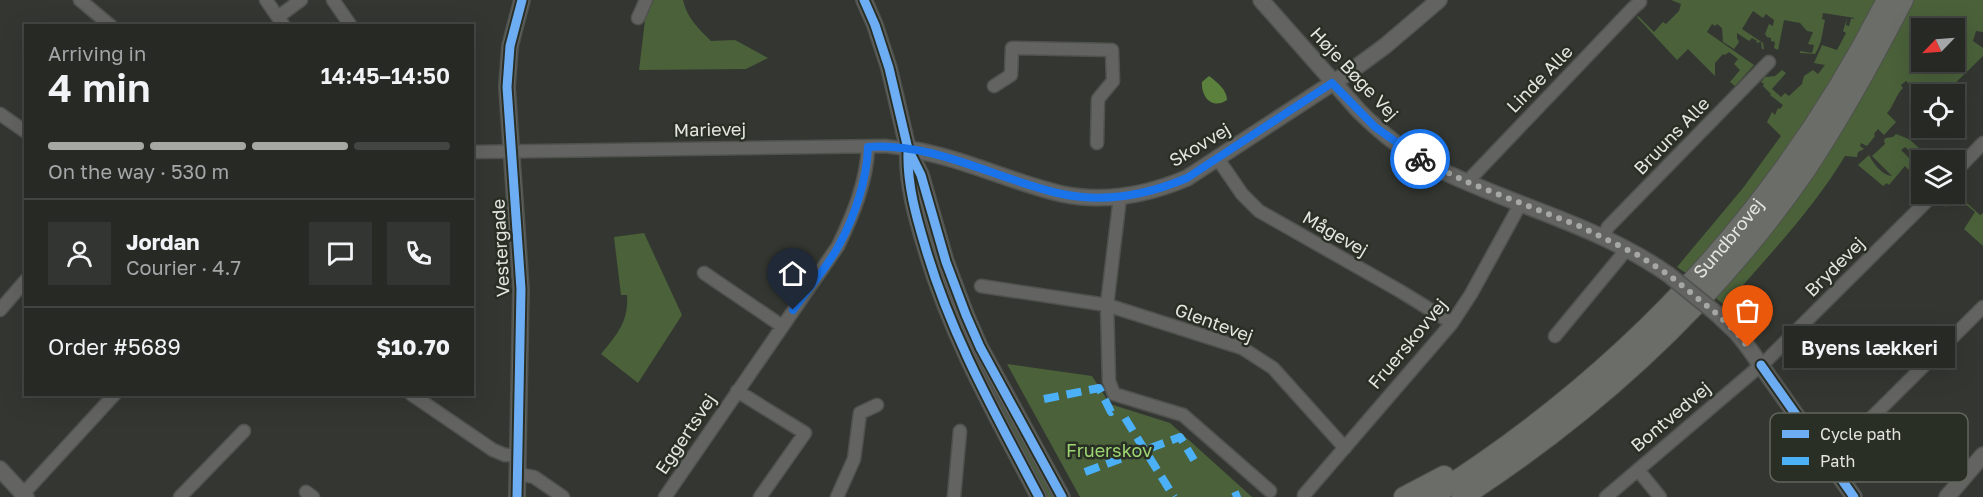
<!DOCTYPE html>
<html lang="en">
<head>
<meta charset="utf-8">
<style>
	:root { --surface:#272925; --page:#333532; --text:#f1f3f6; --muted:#a4a6a7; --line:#434542; --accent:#a6a9a3 }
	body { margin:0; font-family:"Golos Text",sans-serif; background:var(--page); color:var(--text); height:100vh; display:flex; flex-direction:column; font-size:22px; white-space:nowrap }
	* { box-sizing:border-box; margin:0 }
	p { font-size:20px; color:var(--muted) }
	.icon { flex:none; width:33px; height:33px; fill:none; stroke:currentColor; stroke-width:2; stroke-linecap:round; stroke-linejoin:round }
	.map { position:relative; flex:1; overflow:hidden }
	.panel { position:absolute; left:24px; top:24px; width:450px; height:372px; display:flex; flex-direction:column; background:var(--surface); border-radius:0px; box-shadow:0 6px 24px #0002,0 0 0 2px var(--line) }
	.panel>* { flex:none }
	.needle { width:39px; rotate:245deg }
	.controls { position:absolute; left:1911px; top:18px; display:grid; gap:12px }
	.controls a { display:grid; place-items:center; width:54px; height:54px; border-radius:0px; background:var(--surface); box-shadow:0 6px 24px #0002,0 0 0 2px var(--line); font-size:30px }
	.pin { position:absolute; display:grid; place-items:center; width:51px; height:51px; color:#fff; margin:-62px -26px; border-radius:50% 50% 50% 0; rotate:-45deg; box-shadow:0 0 6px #0007 }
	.pin .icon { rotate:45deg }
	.courier { position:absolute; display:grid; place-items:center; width:60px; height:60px; margin:-30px; border:4px solid #1a73e8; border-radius:50%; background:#fff; color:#222; box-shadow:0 2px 8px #0007 }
	.bubble { position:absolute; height:42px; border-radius:0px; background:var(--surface); box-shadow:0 6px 24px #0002,0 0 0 2px var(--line); font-size:20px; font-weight:600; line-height:42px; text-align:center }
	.headline em { font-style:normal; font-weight:600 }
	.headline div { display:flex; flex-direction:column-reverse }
	.headline { display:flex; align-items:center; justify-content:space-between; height:102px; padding:0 24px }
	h1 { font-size:39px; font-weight:600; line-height:45px }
	.bar { display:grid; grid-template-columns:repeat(4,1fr); gap:9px 6px; align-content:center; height:72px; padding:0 24px }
	.bar i { height:8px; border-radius:4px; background:var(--line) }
	.bar .selected { background:var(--accent) }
	.bar p { grid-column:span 4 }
	.line { display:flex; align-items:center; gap:15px; padding:0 24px; border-top:2px solid var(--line) }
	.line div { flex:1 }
	.round { display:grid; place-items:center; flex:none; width:63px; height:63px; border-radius:0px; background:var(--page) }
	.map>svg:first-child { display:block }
</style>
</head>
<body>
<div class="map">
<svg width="1983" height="497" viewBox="0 0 1983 497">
	<rect width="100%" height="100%" fill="#343731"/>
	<path fill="#4a613a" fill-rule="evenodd" d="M651,0H683C687,18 698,28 711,41L735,40L768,58L746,69L639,70L646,12Z
		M1671,0H1878C1841,70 1799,139 1750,201C1730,226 1708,250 1687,274L1677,267L1743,188L1781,136L1767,122L1772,112L1775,115L1778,108L1780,109L1783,105L1770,95L1771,94L1763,86L1764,84L1761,82L1765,77L1775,76L1782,70L1786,73L1772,89L1781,97L1785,93L1789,96L1802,84L1804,76L1813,70L1818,74L1825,65L1814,63L1822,45L1837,50L1846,33L1843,31L1847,18L1846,25L1849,26L1851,19L1855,18L1823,13L1822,19L1825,20C1822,33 1822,44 1815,54L1800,53V51L1812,53L1814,45L1808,44L1813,32L1807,31L1800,23L1784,20L1778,50L1774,48L1775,42L1771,41V38L1767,37L1765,34L1769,24L1773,26L1774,20L1766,14L1763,18L1753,11L1742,29L1763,43L1764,49H1762L1761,42L1756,43L1757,41L1752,38L1749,41L1737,33V38L1739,42L1734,49L1723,42L1722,28L1717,24L1715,26L1712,24L1707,32L1754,65L1735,86L1730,82L1740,70L1734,64L1738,59L1729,52L1725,55L1723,54L1715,63V76L1688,49L1677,60L1637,17L1638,16L1654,32L1663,22L1666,24L1679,11L1681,4Z
		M1914,0H1983V32L1976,31L1973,41L1983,48V56L1944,94L1921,95L1906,81L1901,85L1903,88C1895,96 1894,106 1887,113L1896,122L1884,135L1878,129L1874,134L1875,136L1867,146L1861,143L1860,146L1864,149L1858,152L1857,157L1845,156C1812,211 1766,258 1725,306L1716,298L1785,215L1851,113L1886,55ZM1922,28H1954V62H1922Z
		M1896,134L1909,139L1919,148L1914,155L1905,147L1901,150L1919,168L1913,174L1905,166L1889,185L1887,183L1883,186L1858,165L1869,155C1872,161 1881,175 1892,176L1872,156L1885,144L1884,140L1886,138L1893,137Z
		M1955,192L1980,215L1983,213V246L1964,229L1975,212L1956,196L1946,207L1941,202L1949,194Z
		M644,233L682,315L638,383L601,354C617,335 629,321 627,295H621L614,237Z
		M937,261L967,333L1054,497H1045L962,336Z
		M1007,364L1092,376L1110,404L1170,423L1252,497H1080Z"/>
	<path fill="#5b813c" d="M1209,76C1217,82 1227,90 1227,100C1212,110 1201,97 1202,82Z"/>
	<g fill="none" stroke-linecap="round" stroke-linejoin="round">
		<g stroke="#50524e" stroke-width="15">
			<path id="minor" d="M80,0L111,26
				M266,0L284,26
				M333,0L351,26
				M278,17L301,0
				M638,18L646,0
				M994,86L1011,75L1012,48L1112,50L1113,81L1098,99L1097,143
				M0,114L26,132
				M472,152L885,146L908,149
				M1218,159L1242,194L1259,211L1400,291L1452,323
				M1954,173L1983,143
				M1467,182L1633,8L1640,2
				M1120,197L1107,305L1109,381L1114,394L1183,415L1270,491
				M1603,237L1608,227L1769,62
				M704,273L782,326
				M981,286L1107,305L1242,348L1273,368L1345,448
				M0,310L26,280
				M1555,336L1627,249
				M737,391L805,433L760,497
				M411,394L493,450L505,455H518
				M1828,461L1983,307
				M1638,470L1660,497
				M518,474L534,477L563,497
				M306,492L313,497
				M23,494L115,394
				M1304,495L1452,323L1471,294L1521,203
				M180,497L244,431
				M665,497L838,246C853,215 867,181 868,147
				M837,497L854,459L860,413L877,405
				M954,497L960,431
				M1606,497L1768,359L1934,194"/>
		</g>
		<g stroke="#50524e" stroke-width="18">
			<path id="tertiary" d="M864,0L875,25L889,68L908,149L921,175L946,262L966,315L980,347L1062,497
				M1261,0L1359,111C1381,133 1405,152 1432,166C1511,206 1595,223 1669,275
				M908,149C961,157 1010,182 1062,194C1105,203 1147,195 1187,178L1351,71L1385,46L1439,0
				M908,152C907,184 916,216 925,246C951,336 996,415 1039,497
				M1717,314L1737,333L1748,347L1854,497
				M0,469L26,497
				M517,497L521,289L507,87L510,46L522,0
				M1947,497L1983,455"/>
		</g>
		<g stroke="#50524e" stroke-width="22">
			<g id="primary">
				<path d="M1404,497L1444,476"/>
				<path id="s1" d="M1431,497C1628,373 1782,207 1887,0"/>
				<path d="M1462,497C1596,410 1715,301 1806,169C1842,115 1873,58 1903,0"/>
			</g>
		</g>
		<use href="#minor" stroke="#636462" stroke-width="12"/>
		<use href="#tertiary" stroke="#636462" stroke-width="15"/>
		<use href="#primary" stroke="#6b6d69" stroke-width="20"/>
		<g stroke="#50524e" stroke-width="18" stroke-linecap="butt">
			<path id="tertiary-bridge" d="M1669,275L1717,314"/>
		</g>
		<use href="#tertiary-bridge" stroke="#636462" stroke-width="15"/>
		<path stroke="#4cb0f7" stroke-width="8" stroke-dasharray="15 8" stroke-linecap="butt" d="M1044,399L1099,388L1111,412L1117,408
			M1125,418L1174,497
			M1085,472L1180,437L1194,460
			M1233,497L1240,494"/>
		<g stroke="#292f25" stroke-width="13">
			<path id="cycleway" d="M864,0L875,25L889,68L908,149L921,175L946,262L966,315L980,347L1062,497
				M908,152C907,184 916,216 925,246C951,336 996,415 1039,497
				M1761,365L1854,497
				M517,497L521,289L507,87L510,46L522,0"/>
		</g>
		<use href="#cycleway" stroke="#6dadf4" stroke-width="9"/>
	</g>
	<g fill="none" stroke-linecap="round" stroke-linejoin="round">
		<path stroke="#a6a9a3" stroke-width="6" stroke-dasharray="0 10.8" d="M1420,159L1467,182L1579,226L1638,255L1669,275L1717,314L1737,333L1748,347"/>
		<path stroke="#1a73e8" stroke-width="8" d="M793,310C808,289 827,268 839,245C855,216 867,179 868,147C936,142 997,180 1062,194C1105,203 1147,195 1187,178L1332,83L1375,127L1420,159"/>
	</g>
	<g text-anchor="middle" stroke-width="5" stroke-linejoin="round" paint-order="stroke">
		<g font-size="18" fill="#e3e6e0" stroke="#292f25">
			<text transform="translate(1354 74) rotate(47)" y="6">Høje Bøge Vej</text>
			<text transform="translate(1540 79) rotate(-46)" y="6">Linde Alle</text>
			<text transform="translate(710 130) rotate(-1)" y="6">Marievej</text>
			<text transform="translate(1672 136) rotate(-46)" y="6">Bruuns Alle</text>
			<text transform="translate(1200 145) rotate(-31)" y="6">Skovvej</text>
			<text transform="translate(1335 234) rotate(30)" y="6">Mågevej</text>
			<text dy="6" stroke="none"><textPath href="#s1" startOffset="396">Sundbrovej</textPath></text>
			<text transform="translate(501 248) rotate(-93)" y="6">Vestergade</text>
			<text transform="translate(1835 267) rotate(-45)" y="6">Brydevej</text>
			<text transform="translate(1214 323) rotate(20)" y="6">Glentevej</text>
			<text transform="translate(1408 344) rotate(-50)" y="6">Fruerskovvej</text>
			<text transform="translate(1671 417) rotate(-40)" y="6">Bontvedvej</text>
			<text transform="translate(686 434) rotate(-56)" y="6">Eggertsvej</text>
		</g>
		<g font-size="18" fill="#9ed671" stroke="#292f25">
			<text x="1109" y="457">Fruerskov</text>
		</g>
	</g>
	<rect x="1770" y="413" width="198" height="69" rx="9" fill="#292f25" stroke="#61665d" stroke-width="1.5"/>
	<rect x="1782" y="430" width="27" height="8" fill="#6dadf4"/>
	<rect x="1782" y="457" width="27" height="8" fill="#4cb0f7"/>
	<g font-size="16" fill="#e3e6e0">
		<text x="1820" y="440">Cycle path</text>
		<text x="1820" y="467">Path</text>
	</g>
</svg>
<div class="controls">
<a><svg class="needle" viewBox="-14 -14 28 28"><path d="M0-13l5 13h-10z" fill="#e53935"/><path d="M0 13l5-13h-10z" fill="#a4a6a7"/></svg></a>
<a><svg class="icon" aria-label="locate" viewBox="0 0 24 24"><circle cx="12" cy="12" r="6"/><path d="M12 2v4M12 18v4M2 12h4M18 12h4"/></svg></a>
<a><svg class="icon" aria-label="layers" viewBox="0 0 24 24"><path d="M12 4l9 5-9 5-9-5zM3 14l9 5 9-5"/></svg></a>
</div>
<div class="pin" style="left:1748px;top:347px;background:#ea580c"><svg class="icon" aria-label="bag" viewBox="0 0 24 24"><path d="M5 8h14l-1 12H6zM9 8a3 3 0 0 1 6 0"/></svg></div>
<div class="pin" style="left:793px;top:310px;background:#1f2937"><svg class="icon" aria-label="home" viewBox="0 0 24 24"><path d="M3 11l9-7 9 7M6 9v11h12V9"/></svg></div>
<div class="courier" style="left:1420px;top:159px"><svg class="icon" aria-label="bike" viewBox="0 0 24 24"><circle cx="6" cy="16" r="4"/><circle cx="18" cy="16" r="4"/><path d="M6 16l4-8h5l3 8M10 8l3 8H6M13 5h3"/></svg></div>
<div class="bubble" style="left:1784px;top:326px;width:171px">Byens lækkeri</div>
<section class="panel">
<div class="headline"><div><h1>4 min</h1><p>Arriving in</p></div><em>14:45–14:50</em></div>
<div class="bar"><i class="selected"></i><i class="selected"></i><i class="selected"></i><i></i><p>On the way · 530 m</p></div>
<div class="line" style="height:108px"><a class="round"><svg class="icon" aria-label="person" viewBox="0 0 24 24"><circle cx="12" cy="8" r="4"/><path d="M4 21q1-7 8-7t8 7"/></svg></a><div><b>Jordan</b><p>Courier · 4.7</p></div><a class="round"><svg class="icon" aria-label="chat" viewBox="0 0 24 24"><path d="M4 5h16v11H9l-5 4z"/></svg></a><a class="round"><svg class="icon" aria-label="phone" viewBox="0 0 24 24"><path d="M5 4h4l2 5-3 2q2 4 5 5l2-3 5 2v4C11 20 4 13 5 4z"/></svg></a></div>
<div class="line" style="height:78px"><div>Order #5689</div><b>$10.70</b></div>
</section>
</div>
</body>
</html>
